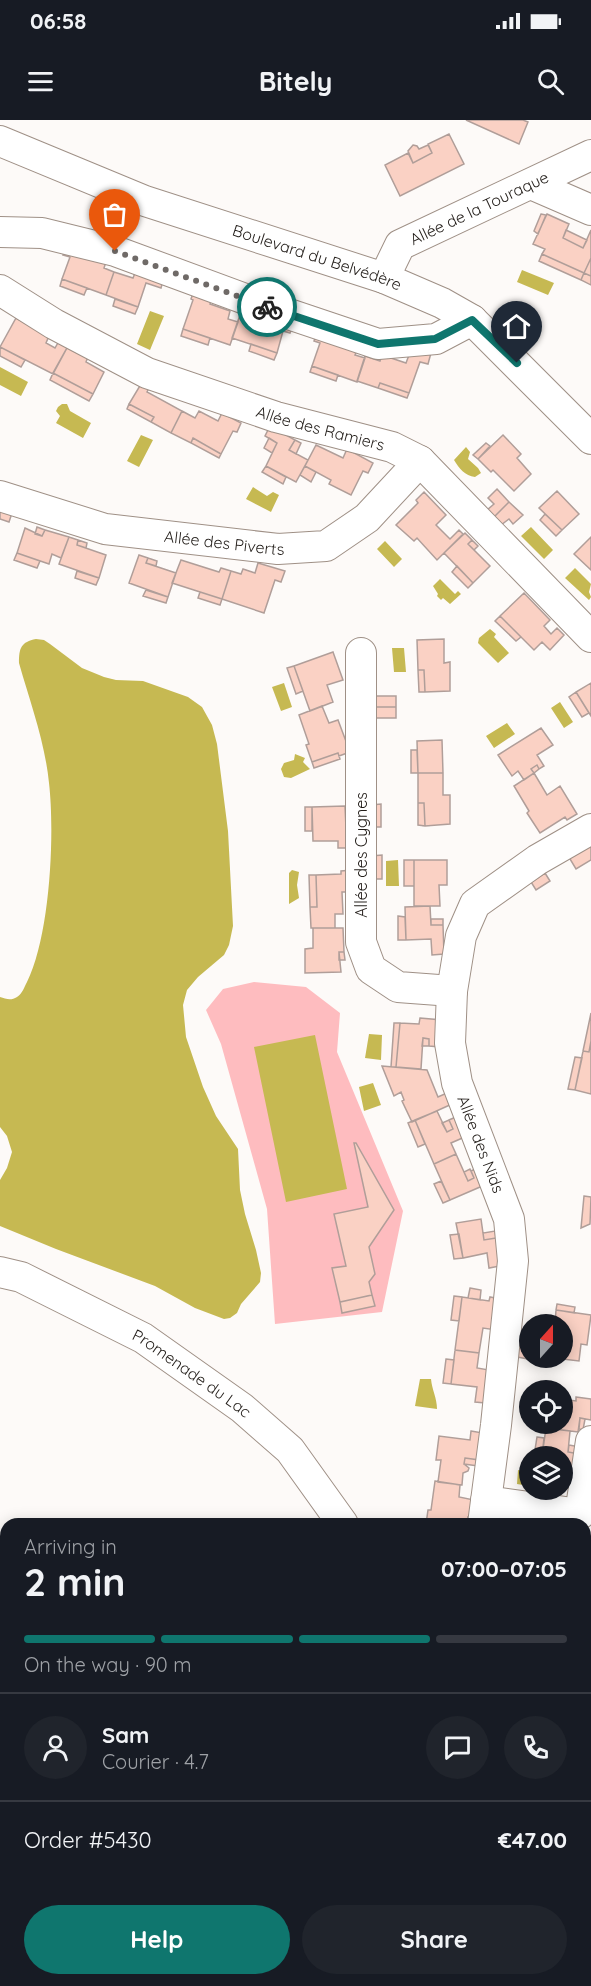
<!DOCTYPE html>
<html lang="en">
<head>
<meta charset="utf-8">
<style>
	:root { --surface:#171b24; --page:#20242c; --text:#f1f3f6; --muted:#9ea1a6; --line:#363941; --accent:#0f766e }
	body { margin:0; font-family:Quicksand,sans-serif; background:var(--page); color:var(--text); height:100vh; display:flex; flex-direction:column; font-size:22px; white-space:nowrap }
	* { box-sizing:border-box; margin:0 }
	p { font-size:20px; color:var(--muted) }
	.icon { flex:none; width:33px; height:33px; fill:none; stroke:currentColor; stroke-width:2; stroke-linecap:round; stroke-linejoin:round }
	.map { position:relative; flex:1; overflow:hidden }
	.details { position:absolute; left:0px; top:1398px; width:591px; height:468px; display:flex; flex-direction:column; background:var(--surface); border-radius:18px 18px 0 0; box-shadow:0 3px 15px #0003 }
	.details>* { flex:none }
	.needle { width:39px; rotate:21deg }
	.controls { position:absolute; left:519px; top:1194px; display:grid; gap:12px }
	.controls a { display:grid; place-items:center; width:54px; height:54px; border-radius:50%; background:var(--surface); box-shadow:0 3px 15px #0003; font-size:30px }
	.pin { position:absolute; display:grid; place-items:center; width:51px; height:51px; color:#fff; margin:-62px -26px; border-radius:50% 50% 50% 0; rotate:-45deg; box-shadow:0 0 6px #0007 }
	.pin .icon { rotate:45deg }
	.courier { position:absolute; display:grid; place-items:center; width:60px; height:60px; margin:-30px; border:4px solid #0f766e; border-radius:50%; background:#fff; color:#222; box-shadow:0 2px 8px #0007 }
	.head em { font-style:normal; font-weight:800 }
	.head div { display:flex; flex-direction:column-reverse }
	.head { display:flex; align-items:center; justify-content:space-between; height:102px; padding:0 24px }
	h1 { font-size:39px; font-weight:800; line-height:45px }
	.bar { display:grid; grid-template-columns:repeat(4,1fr); gap:9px 6px; align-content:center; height:72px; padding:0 24px }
	.bar i { height:8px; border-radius:4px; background:var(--line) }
	.bar .current { background:var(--accent) }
	.bar p { grid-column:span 4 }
	.line { display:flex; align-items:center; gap:15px; padding:0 24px; border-top:2px solid var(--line) }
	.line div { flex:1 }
	.round { display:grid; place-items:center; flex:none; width:63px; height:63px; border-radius:32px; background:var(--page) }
	.cta { display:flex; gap:12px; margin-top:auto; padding:12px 24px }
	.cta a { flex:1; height:69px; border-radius:36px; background:var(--accent); color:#fff; font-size:24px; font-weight:800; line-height:69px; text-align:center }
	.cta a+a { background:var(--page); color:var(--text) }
	.status { display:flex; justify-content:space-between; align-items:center; height:42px; padding:0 30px; background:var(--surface); direction:ltr }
	.status svg { height:16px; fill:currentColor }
	header { display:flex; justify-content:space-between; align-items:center; height:78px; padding:0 24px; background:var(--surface); font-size:27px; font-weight:800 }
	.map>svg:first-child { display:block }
</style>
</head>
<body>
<div class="status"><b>06:58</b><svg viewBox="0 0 49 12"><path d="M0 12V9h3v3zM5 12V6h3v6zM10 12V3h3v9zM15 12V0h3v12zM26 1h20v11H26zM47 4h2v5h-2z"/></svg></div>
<header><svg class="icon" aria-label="menu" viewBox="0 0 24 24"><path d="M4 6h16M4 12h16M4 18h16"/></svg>Bitely<svg class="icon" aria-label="search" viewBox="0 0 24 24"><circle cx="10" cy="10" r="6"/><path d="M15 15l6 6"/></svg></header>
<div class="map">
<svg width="591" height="1866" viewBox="0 0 591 1866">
	<rect width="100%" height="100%" fill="#fdfaf8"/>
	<path fill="#febcbf" d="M254,862L306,867L340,893L337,932L403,1091L382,1192L275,1204L267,1089L221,924L206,890L223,869Z
		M261,1860H306L296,1866H264Z"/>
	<path fill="#c6b952" d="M522,150L554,163L548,175L517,162Z
		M150,191L164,196L150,230L137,224Z
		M0,247L28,262L21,276L0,265Z
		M62,284H67L70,291L91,303L83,318L56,303L60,296L56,291L58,287Z
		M141,315L153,320L139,347L127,341Z
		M466,327L470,332L468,339L478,348L481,353L475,357C465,356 459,348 454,340Z
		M253,367L267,376L273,372L279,375L271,392L246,379Z
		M531,407L553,430L544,439L521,416Z
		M385,421L402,439L394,447L377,429Z
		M575,448L591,464L589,472L591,477L589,480L565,458Z
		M440,459L455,474L458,471L461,474L450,484L443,478L441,480L437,476L438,474L433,466Z
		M490,509L496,514L494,517L509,533L498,543L478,523L479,518Z
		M36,519L44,520L50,524L82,548L104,557L116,560L143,561L188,577L202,587L212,605L217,624L228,711L233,806L229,825L224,835L198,857L187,870L183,885L186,917L203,967L216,996L238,1029L240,1070L245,1094L256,1130L261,1153L260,1162L241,1184L237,1193L230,1198L224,1199L195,1188L155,1166L56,1129L0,1106V1060L7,1048L12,1032L7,1016L0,1007V877C6,879 11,881 17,877C23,873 24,867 27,862C50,816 55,715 49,663C45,622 30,582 19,543C19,528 21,522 36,519Z
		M392,528H404L406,552H394Z
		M284,563L292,587L281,591L272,567Z
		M560,582L573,602L564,608L551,588Z
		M507,603L515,614L494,628L486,616Z
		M295,634L305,638L303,642L310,649L291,658L284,657L281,649L284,643L294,640Z
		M398,740L399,766H386V741Z
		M292,750L299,752L297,765L299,778L289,784V753Z
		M369,914L382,915L381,940L365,938Z
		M315,915L347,1069L286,1082L254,927Z
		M373,963L381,985L364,991L359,967Z
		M420,1259H431C432,1270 437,1278 437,1289L415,1286Z
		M518,1350L529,1352V1366L517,1364Z"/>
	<path fill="#fad1c4" stroke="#b09e99" stroke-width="1.5" d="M466,0H523L528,2L519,24Z
		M449,14L464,44L400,76L385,45L408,33L413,43L432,33L428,24Z
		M413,25L417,26L419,29L428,25L432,33L413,43L408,31Z
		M541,94L546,95L538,114L534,111Z
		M547,94L569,104L563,118L583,128L591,110V138L584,153L542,134L545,129L533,124Z
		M566,110L587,120L583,128L563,118Z
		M67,125L106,142L104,148L114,152L106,175L62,159L70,137L63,135Z
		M542,134L584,153L581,160L539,141Z
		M591,138V156L584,153Z
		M137,148L164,157L161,168L146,163L138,187L106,175L114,152L133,158Z
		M584,153L591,156V165L581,160Z
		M62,159L87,168L84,175L60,166Z
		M195,168L214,174L210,184L230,191L228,199L238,202L230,225L183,209L193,180L191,179Z
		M115,179L138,187L135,194L113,186Z
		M254,188L294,202L290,213L283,211L277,233L232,218L240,195L250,198Z
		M16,198L49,216L46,223L55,228L59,221L68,226L53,254L0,227Z
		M183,209L210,218L208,225L181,216Z
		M318,210L359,225L355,235L365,238L357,262L312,246L320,223L314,221Z
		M251,224L277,233L274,240L249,231Z
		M68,226L88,237L86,242L104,252L93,274L53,253Z
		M0,227L25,240L21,247L0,236Z
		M412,227L431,233L428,244L420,242L409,273L380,263L378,268L357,261L365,236L380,241L382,235L406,243Z
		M312,246L338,255L336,261L310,252Z
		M53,253L93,274L89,281L50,260Z
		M380,263L409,273L407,278L378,268Z
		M141,264L149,268L147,272L182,291L171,313L151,302L154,297L129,284Z
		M129,284L154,297L151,302L127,289Z
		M182,291L195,298L199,291L218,301L222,293L241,303L237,312L233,311L221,334L193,318L191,323L171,313Z
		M270,306L295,320L289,330L308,340L296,362L266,346L277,323L265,316Z
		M503,315L521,334L517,338L531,354L514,371L493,350L491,352L478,339Z
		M193,318L221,334L219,338L191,323Z
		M269,318L277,323L272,333L264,328Z
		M295,320L301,323L296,334L289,330Z
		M486,323L490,326L478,339L473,335Z
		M316,325L343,338L347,329L373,343L368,353L363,351L351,375L329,364L331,360L305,346Z
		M266,346L286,357L283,364L262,352Z
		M305,346L316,352L311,362L300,355Z
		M497,369L509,382L494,397L487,390L494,384L488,378Z
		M557,371L579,394L562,410L539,388Z
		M424,372L446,395L436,405L450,419L459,410L463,414L437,440L417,418L414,421L396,405L418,383L416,380Z
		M509,382L523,395L513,404L509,399L501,405L494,397Z
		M0,389L12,393L9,402L0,399Z
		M545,394L562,410L556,416L540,400Z
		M37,407L45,410L42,416L35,414Z
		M25,408L42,416L45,410L69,417L61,438L52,434L49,444L17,433Z
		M465,413L472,420L468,424L490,446L473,463L444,433Z
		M69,417L78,420L77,425L106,435L99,458L59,444Z
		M591,417V450L574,434Z
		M78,420L87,423L86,428L77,425Z
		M472,420L478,426L474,430L468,424Z
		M17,433L40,441L37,448L14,440Z
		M139,435L148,438L146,443L176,453L168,477L129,463Z
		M148,438L157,441L156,446L146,443Z
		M181,440L219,452L221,448L231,451L222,479L172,463Z
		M258,443L285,451L281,462L275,460L264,493L222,479L231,451L241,454L243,449L255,453Z
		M457,446L473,463L468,468L452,452Z
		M77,451L99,458L96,465L75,458Z
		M146,470L168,477L166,483L143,476Z
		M200,472L222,479L220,485L198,478Z
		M524,473L550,500L544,506L551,514L557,508L564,515L550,530L542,522L534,530L500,496Z
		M500,496L521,517L516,521L495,501Z
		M444,519V543L450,542V571L425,572L424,550H418L417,520Z
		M333,532L343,560L327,565L333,582L310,591L294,546Z
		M294,546L303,571L296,574L287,548Z
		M418,550H424L425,572H419Z
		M591,563V596L576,572Z
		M576,572L589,593L582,597L569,577Z
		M375,576H396V587H375Z
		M322,586L329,603L338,600L350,632L339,636L338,633L312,642L306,625L309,624L299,595Z
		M375,587H396V598H375Z
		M541,608L553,625L537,635L544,646L539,649L537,645L531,649L534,653L524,660L518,651L512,656L498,635Z
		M442,620L443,653H418L417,621Z
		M411,630H417L418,653H411Z
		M338,633L340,639L314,648L312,642Z
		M537,645L539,649L534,653L531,649Z
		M418,653H443V675H450V704L425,706L424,683H418Z
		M534,653L547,675L560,666L577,694L567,700L565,697L540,713L527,693L529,691L514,666Z
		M418,683H424L425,706L418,705Z
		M381,684V707H371V685Z
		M345,686L346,708H348L349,728H338V721H313L312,687Z
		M305,687H312V711H305Z
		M591,719V740L576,749L567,734Z
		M382,735V759H372L371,736Z
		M404,740H414V766H404Z
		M414,740H447V765H439L440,786H414Z
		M352,750V772H342L343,794H335V808H311L310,787H317L316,755L341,754V751Z
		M545,753L550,761L536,770L531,762Z
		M309,755H316L317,787H310Z
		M430,786L431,805H443L444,834L432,835L431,819L406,820L405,787Z
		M398,796L405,797L406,820H398Z
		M431,799H443V805H431Z
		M313,808H343L344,832H339L341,852L305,853V829L313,828Z
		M339,832H344L345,840H339Z
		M591,893V921L589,932L583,931Z
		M420,898L442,900L440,927L429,926V919L423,918L421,949L396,947L400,903L419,904Z
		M394,903H400L396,947H391Z
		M423,918L429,919V926H422Z
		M591,921V974L575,970L583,931L589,932Z
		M575,937L582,938L575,970L568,969Z
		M382,946L427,950L438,977L449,972L452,984L412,1002L402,981L404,980L401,972L394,976Z
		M437,991L447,1012L453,1009L449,1000L458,996L467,1016L451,1023L456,1034L434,1044L415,1000Z
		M415,1000L425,1024L418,1027L408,1003Z
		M449,1000L453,1009L447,1012L442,1003Z
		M354,1023H356L394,1090L369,1127L375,1154L369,1162L372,1175L340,1182L332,1148L346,1146L334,1094L368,1087Z
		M456,1034L468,1061L474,1058L471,1051L480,1047L487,1064L450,1080L434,1044Z
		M470,1049L474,1058L468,1061L464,1052Z
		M441,1061L450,1080L443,1083L434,1064Z
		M584,1076L591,1077L590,1104L581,1108Z
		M481,1099L484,1120L496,1118L500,1146L489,1148L487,1133L463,1138L456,1103Z
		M495,1111L496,1118L484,1120L483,1113Z
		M459,1114L463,1138L454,1139L450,1115Z
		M470,1168L481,1170L480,1180L468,1178Z
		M372,1175L375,1186L342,1193L340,1182Z
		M454,1176L462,1177L459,1201L451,1200Z
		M462,1177L489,1181L490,1177L500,1179L496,1210L483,1208L479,1233L455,1230Z
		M557,1184L575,1187L574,1193L556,1190Z
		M556,1190L591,1195L587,1225L581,1224L579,1241L554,1238H562V1204H555Z
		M520,1217L530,1218L528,1239L517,1237Z
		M455,1230L479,1233L477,1248L489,1250L485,1283L475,1282L477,1267L451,1264Z
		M446,1239L454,1240L451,1264L443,1263Z
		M576,1277L591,1279V1300L580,1298L578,1312L554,1309L555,1304H562V1279L576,1281Z
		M580,1298L585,1299L583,1310L579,1309Z
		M546,1308L570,1311L568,1332L579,1334L576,1362L565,1360L567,1346L562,1345V1336H542Z
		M471,1311L483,1313L479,1340L465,1338L464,1344L469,1348L468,1351L463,1353L462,1365L438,1362L441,1340H436L439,1316L470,1320Z
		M537,1317L544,1318L542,1336H534Z
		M569,1325L580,1327L579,1334L568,1332Z
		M465,1338L479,1340L478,1346L464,1344Z
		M435,1361L460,1365L459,1377L474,1380L472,1398L468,1397L467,1404H426L428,1390H431Z
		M0,1712L6,1714V1741L2,1754H0Z
		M0,1754L6,1756L1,1776H0Z
		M0,1814L5,1816L1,1825L0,1824Z
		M21,1860H31L29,1866H19Z
		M31,1860H71L68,1866H29Z"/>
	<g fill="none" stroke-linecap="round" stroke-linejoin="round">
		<g stroke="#9f9086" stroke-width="32">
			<g id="minor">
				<path id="s1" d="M0,21L145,81L384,158L442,183L472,200L591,319"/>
				<path d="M531,64L591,90"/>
				<path d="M0,112L42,113L115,131L256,183L378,224L436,219L472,200"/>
				<path id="s2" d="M384,158L400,125L591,35"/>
				<path id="s3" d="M0,170L54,204L147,253L276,297L392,327L420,341L591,517"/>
				<path id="s4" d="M0,376L105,409L278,429L326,426L367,398L420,341"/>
				<path d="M361,533V822L371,849L398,867L452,871"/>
				<path id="s5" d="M0,1152L21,1157L143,1218L242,1288L290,1330L343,1404"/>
				<path d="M486,1381L580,1394L591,1321"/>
				<path d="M483,1404L496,1305L513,1141L509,1099L457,963L450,923L452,871L461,816L475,784L537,740L591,709"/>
				<path d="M585,1527L591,1529"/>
				<path d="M0,1540H6"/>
				<path d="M5,1866L8,1860"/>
			</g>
		</g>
		<use href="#minor" stroke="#fff" stroke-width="30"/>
	</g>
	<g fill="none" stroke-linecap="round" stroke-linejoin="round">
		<path stroke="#6f6a67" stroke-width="6" stroke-dasharray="0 10.8" d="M115,131L267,187"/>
		<path stroke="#0f766e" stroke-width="8" d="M267,187L378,224L435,219L472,200L517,243"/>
	</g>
	<g text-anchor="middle" stroke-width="6" stroke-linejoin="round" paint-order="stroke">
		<g font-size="16" fill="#221d19" stroke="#fff">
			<text dy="6" stroke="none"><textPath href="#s2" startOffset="124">Allée de la Touraque</textPath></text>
			<text dy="6" stroke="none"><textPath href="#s1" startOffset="338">Boulevard du Belvédère</textPath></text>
			<text dy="6" stroke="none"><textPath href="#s3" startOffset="351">Allée des Ramiers</textPath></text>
			<text dy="6" stroke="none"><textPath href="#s4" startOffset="230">Allée des Piverts</textPath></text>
			<text transform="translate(361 735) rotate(-90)" y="6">Allée des Cygnes</text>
			<text transform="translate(481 1024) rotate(69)" y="6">Allée des Nids</text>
			<text dy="6" stroke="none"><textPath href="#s5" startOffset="218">Promenade du Lac</textPath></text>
		</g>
	</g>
</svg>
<div class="controls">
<a><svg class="needle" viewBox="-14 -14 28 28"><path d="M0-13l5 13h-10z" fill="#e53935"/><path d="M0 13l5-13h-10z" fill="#9ea1a6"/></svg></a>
<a><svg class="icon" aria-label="locate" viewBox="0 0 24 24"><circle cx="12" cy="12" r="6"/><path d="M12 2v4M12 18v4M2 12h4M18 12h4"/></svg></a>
<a><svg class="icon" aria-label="layers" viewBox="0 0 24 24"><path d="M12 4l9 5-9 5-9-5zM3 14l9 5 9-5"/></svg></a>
</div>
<div class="pin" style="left:115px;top:131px;background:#ea580c"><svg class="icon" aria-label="bag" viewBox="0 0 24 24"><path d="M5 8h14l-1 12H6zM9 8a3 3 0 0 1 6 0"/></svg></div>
<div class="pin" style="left:517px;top:243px;background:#1f2937"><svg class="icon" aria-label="home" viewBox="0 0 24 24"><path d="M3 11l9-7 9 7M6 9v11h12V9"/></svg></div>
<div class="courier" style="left:267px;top:187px"><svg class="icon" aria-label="bike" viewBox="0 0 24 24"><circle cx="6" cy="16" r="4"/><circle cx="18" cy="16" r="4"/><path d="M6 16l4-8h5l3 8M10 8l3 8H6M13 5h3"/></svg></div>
<section class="details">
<div class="head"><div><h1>2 min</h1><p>Arriving in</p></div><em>07:00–07:05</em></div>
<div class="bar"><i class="current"></i><i class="current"></i><i class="current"></i><i></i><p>On the way · 90 m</p></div>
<div class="line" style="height:108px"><a class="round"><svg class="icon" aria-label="person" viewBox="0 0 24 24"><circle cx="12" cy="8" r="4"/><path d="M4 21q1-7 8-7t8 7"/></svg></a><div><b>Sam</b><p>Courier · 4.7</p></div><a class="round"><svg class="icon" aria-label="chat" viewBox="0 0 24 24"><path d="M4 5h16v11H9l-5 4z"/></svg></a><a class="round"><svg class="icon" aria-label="phone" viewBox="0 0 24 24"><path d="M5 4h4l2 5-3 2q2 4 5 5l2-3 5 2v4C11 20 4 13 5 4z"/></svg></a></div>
<div class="line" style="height:78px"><div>Order #5430</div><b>€47.00</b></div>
<div class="cta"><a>Help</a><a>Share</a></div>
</section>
</div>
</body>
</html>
